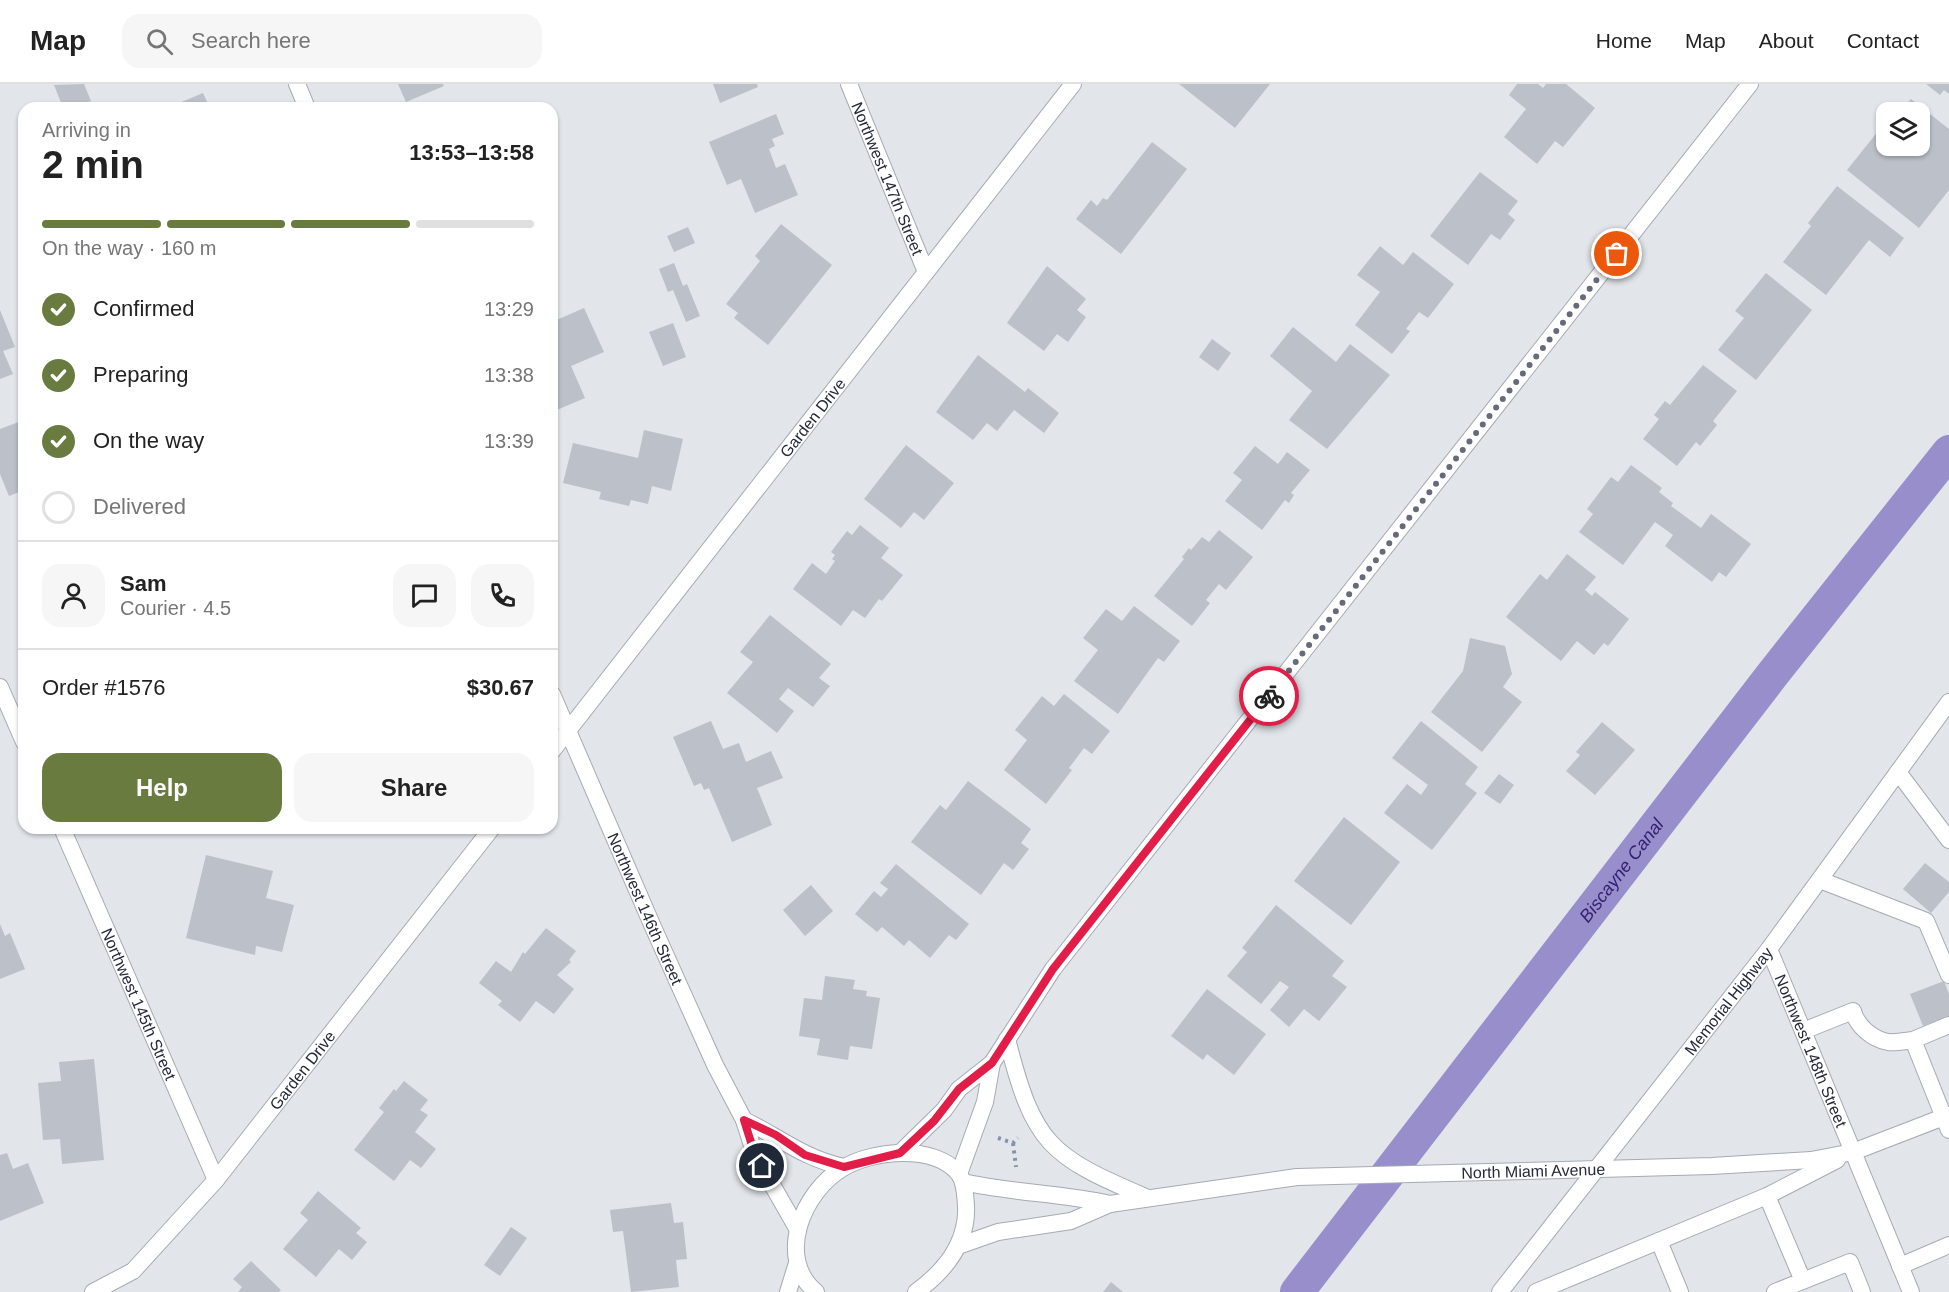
<!DOCTYPE html>
<html lang="en">
<head>
<meta charset="utf-8">
<style>
	:root { --surface:#fff; --page:#f6f6f6; --text:#222; --muted:#767676; --line:#e0e0e0; --accent:#6a7b40 }
	body { margin:0; font-family:Helvetica,sans-serif; background:var(--page); color:var(--text); height:100vh; display:flex; flex-direction:column; font-size:22px; white-space:nowrap }
	* { box-sizing:border-box; margin:0 }
	p { font-size:20px; color:var(--muted) }
	.icon { flex:none; width:33px; height:33px; fill:none; stroke:currentColor; stroke-width:2; stroke-linecap:round; stroke-linejoin:round }
	.map { position:relative; flex:1; overflow:hidden }
	.drawer { position:absolute; left:18px; top:18px; width:540px; height:732px; display:flex; flex-direction:column; background:var(--surface); border-radius:18px; box-shadow:0 2px 4px #0004 }
	.drawer>* { flex:none }
	.controls { position:absolute; left:1876px; top:18px; display:grid; gap:12px }
	.controls a { display:grid; place-items:center; width:54px; height:54px; border-radius:12px; background:var(--surface); box-shadow:0 2px 4px #0004; font-size:30px }
	.pin { position:absolute; display:grid; place-items:center; width:51px; height:51px; color:#fff; margin:-26px; border:3px solid #fff; border-radius:50%; box-shadow:0 2px 6px #0007 }
	.courier { position:absolute; display:grid; place-items:center; width:60px; height:60px; margin:-30px; border:4px solid #e11d48; border-radius:50%; background:#fff; color:#222; box-shadow:0 2px 8px #0007 }
	.summary em { font-style:normal; font-weight:800 }
	.summary div { display:flex; flex-direction:column-reverse }
	.summary { display:flex; align-items:center; justify-content:space-between; height:102px; padding:0 24px }
	h1 { font-size:39px; font-weight:800; line-height:45px }
	.bar { display:grid; grid-template-columns:repeat(4,1fr); gap:9px 6px; align-content:center; height:72px; padding:0 24px }
	.bar i { height:8px; border-radius:4px; background:var(--line) }
	.bar .on { background:var(--accent) }
	.bar p { grid-column:span 4 }
	.line { display:flex; align-items:center; gap:15px; padding:0 24px; border-top:2px solid var(--line) }
	.line div { flex:1 }
	.round { display:grid; place-items:center; flex:none; width:63px; height:63px; border-radius:18px; background:var(--page) }
	ol { padding:0 24px; list-style:none }
	li { display:flex; align-items:center; gap:18px; height:66px }
	li p { margin-inline-start:auto }
	li .icon { padding:6px; border-radius:50%; background:var(--accent); color:#fff; stroke-width:4 }
	li:last-child { color:var(--muted) }
	li i { width:33px; height:33px; border:3px solid var(--line); border-radius:50% }
	.primary-button { display:flex; gap:12px; margin-top:auto; padding:12px 24px }
	.primary-button a { flex:1; height:69px; border-radius:18px; background:var(--accent); color:#fff; font-size:24px; font-weight:800; line-height:69px; text-align:center }
	.primary-button a+a { background:var(--page); color:var(--text) }
	header { display:flex; align-items:center; gap:36px; box-sizing:border-box; height:84px; padding:0 30px; background:var(--surface); border-bottom:2px solid var(--line) }
	header strong { font-size:28px }
	nav { display:flex; gap:33px; margin-inline-start:auto; font-size:21px }
	.search { width:420px; height:54px; background:var(--page); display:flex; align-items:center; gap:15px; box-sizing:border-box; padding:0 21px; border-radius:18px; color:var(--muted); font-size:22px }
	.map>svg:first-child { display:block }
</style>
</head>
<body>
<header>
<strong>Map</strong>
<div class="search"><svg class="icon" aria-label="search" viewBox="0 0 24 24"><circle cx="10" cy="10" r="6"/><path d="M15 15l6 6"/></svg>Search here</div>
<nav><a>Home</a><a>Map</a><a>About</a><a>Contact</a></nav>
</header>
<div class="map">
<svg width="1949" height="1208" viewBox="0 0 1949 1208">
	<rect width="100%" height="100%" fill="#e2e6eb"/>
	<g fill="none" stroke-linecap="round" stroke-linejoin="round">
		<path stroke="#998ecc" stroke-width="34" id="s1" d="M1297,1208L1772,591L1949,368"/>
	</g>
	<path fill="#bbc0c9" d="M84,0L91,17L72,24H63L54,1Z
		M398,0H443L444,2L406,18Z
		M713,0H757L758,3L720,19Z
		M1179,0H1270L1235,44Z
		M1517,0H1538L1543,4L1546,0H1566L1595,24L1563,63L1555,57L1537,80L1504,53L1526,25L1509,11Z
		M1926,0H1949V10L1944,6L1940,11Z
		M203,9L210,24H167Z
		M1911,15L1949,45V106L1919,144L1847,86L1887,36V62H1920V28H1900Z
		M776,30L784,50L772,55L775,62L769,65L776,84L785,80L798,111L755,129L741,95L727,101L709,58Z
		M1152,58L1187,85L1121,170L1076,135L1091,116L1097,122L1103,114L1107,116Z
		M1480,88L1518,117L1508,130L1515,136L1500,156L1491,150L1468,181L1430,152Z
		M1837,102L1904,154L1890,173L1869,156L1826,211L1783,178L1811,142L1808,139Z
		M781,140L832,181L768,261L734,234L738,229L726,220L760,177L755,172Z
		M688,143L695,159L674,168L667,152Z
		M1380,162L1403,181L1413,168L1454,200L1428,234L1419,228L1406,245L1410,247L1392,270L1355,241L1380,208L1357,191Z
		M674,179L683,202L687,200L700,232L686,238L673,206L668,208L659,185Z
		M1047,182L1086,215L1077,226L1086,233L1068,258L1057,250L1044,267L1007,239Z
		M1766,189L1812,226L1756,296L1718,266L1744,234L1735,227Z
		M584,224L604,268L571,282L585,314L552,328V238Z
		M0,226L15,263L3,267L13,290L0,295Z
		M673,239L686,273L663,282L649,248Z
		M1293,243L1336,278L1350,260L1390,291L1327,365L1289,336L1312,307L1270,272Z
		M1212,255L1231,269L1218,287L1199,273Z
		M978,271L1025,308L1028,304L1059,329L1044,349L1014,326L997,347L987,339L973,356L936,328Z
		M1703,281L1737,307L1713,337L1717,341L1709,351L1700,362L1696,358L1677,382L1643,355L1659,335L1654,331L1665,317L1670,321Z
		M24,336V406L9,412L0,390V345Z
		M644,346L683,355L671,407L652,402L648,420L631,416L629,422L599,415L601,408L563,399L573,359L638,374Z
		M906,361L954,399L924,436L914,428L901,444L864,415Z
		M1255,362L1278,380L1287,368L1310,386L1291,409L1294,411L1289,419L1285,416L1262,446L1225,417L1242,396L1233,389Z
		M1631,381L1662,404L1659,408L1673,419L1671,422L1701,444L1711,430L1751,460L1726,493L1719,488L1712,498L1665,462L1673,451L1655,438L1623,481L1579,448L1593,430L1587,425L1611,393L1618,398Z
		M860,441L889,464L881,474L903,491L882,517L879,515L865,534L853,526L841,542L793,505L812,479L826,490L835,477L832,475L835,471L831,468L847,447L852,451Z
		M1219,446L1253,473L1226,506L1219,500L1206,516L1210,519L1192,542L1154,512L1184,475L1182,473L1189,464L1191,466L1202,453L1209,458Z
		M1567,470L1596,493L1585,506L1592,512L1595,508L1629,535L1608,562L1604,559L1594,571L1577,557L1561,577L1506,533L1540,490L1547,496Z
		M1134,522L1180,557L1164,578L1158,574L1118,630L1074,597L1098,566L1083,554L1106,525L1122,537Z
		M770,531L831,580L819,594L830,602L813,623L788,604L779,615L794,627L777,649L727,609L753,578L740,568Z
		M1470,554L1505,562L1512,590L1503,603L1522,618L1482,668L1431,628L1463,587Z
		M1064,610L1110,647L1092,670L1084,664L1069,684L1072,686L1046,720L1004,686L1027,656L1015,646L1042,612L1054,622Z
		M711,637L723,665L739,659L746,678L771,667L783,694L757,704L772,741L732,758L709,704L704,706L701,699L694,702L673,653Z
		M1421,637L1478,683L1465,700L1477,709L1432,766L1384,729L1407,700L1421,711L1428,701L1392,674Z
		M1602,638L1635,666L1595,711L1566,687L1580,671L1576,668Z
		M1499,690L1514,701L1500,720L1484,709Z
		M968,697L1031,745L1021,759L1029,765L1013,786L1004,779L981,811L911,758L940,721L946,726Z
		M1344,733L1400,778L1351,841L1294,797Z
		M206,771L273,787L266,814L294,821L282,868L256,862L255,871L186,854Z
		M1925,779L1949,798V808L1931,829L1903,805Z
		M896,780L969,840L956,856L949,851L930,874L909,856L904,862L882,843L877,848L855,830L874,807L881,813L888,805L880,799Z
		M811,801L833,827L805,852L783,826Z
		M1276,821L1344,877L1332,892L1347,903L1319,937L1304,925L1289,943L1270,926L1289,903L1280,897L1261,920L1227,892L1247,868L1242,864Z
		M0,840L5,852L10,849L25,885L0,895Z
		M546,844L576,867L569,876L571,878L557,891L574,905L554,930L536,917L520,938L498,921L502,917L479,899L496,877L511,888L523,868L525,870Z
		M825,892L855,896L853,905L867,907L866,912L880,914L872,965L850,962L848,976L817,971L820,955L799,952L804,914L822,916Z
		M1944,897L1949,910V932L1923,942L1910,910Z
		M1207,905L1266,950L1234,991L1207,970L1203,976L1171,952Z
		M94,975L104,1076L62,1080L60,1055L43,1056L38,999L61,997L59,978Z
		M404,997L428,1016L420,1026L428,1031L415,1048L436,1065L421,1084L410,1076L394,1097L354,1066L384,1028L379,1024L394,1005L396,1007Z
		M7,1069L13,1085L28,1079L44,1119L0,1137V1071Z
		M318,1107L361,1144L356,1149L367,1158L352,1176L339,1165L316,1193L283,1165L308,1136L300,1129Z
		M671,1119L674,1139L683,1138L687,1175L676,1176L679,1203L631,1208L623,1147L613,1148L610,1126Z
		M511,1143L527,1154L500,1192L484,1181Z
		M251,1177L281,1206L279,1208H238L242,1203L233,1195Z
		M1111,1198L1123,1208H1103Z"/>
	<g fill="none" stroke-linecap="round" stroke-linejoin="round">
		<g stroke="#a5aab3" stroke-width="18">
			<path id="service" d="M1898,688L1949,756
				M1820,796L1926,837L1949,891
				M1949,941L1913,956L1949,1046
				M1803,947L1853,927C1857,942 1872,955 1888,958C1895,959 1905,957 1913,956
				M1767,1112L1803,1197
				M1659,1157L1680,1208
				M1900,1182L1949,1161
				M1775,1208L1850,1178L1862,1208"/>
		</g>
		<g stroke="#a5aab3" stroke-width="18">
			<g id="minor">
				<path d="M297,0L307,24"/>
				<path id="s2" d="M849,0L926,188"/>
				<path d="M0,603L24,658"/>
				<path id="s3" d="M552,610L653,843L715,981L744,1036"/>
				<path id="s4" d="M552,667L1073,0"/>
				<path id="s5" d="M62,744L216,1096"/>
				<path id="s6" d="M1769,865L1911,1208"/>
				<path d="M798,1146L755,1071L744,1036C781,1054 803,1074 844,1083"/>
				<path id="s7" d="M93,1208L133,1187L216,1096L492,744"/>
			</g>
		</g>
		<g stroke="#a5aab3" stroke-width="18">
			<g id="tertiary">
				<path d="M1007,955C1034,1061 1049,1072 1148,1114"/>
				<path d="M900,1069L944,1026L959,1005L992,979L1053,885L1750,0"/>
				<path d="M959,1090L985,1018L992,979"/>
				<path d="M963,1098C1012,1109 1061,1109 1110,1120"/>
				<path id="s8" d="M958,1162L998,1148L1071,1137L1110,1120L1297,1093L1712,1082L1811,1076L1853,1068L1949,1031"/>
				<path d="M788,1208L797,1179"/>
				<path d="M816,1208C775,1174 803,1107 843,1084C873,1066 935,1060 959,1090C965,1098 965,1111 966,1121C968,1159 945,1187 916,1208"/>
				<path id="s9" d="M1500,1208L1769,865L1949,618"/>
				<path d="M1536,1208L1767,1112L1837,1076"/>
			</g>
		</g>
		<path stroke="#8590ac" stroke-width="4" stroke-dasharray="3 4.5" stroke-linecap="butt" d="M998,1054L1013,1059L1018,1054
			M1013,1059L1016,1083"/>
		<use href="#service" stroke="#fff" stroke-width="16"/>
		<use href="#minor" stroke="#fff" stroke-width="16"/>
		<use href="#tertiary" stroke="#fff" stroke-width="16"/>
	</g>
	<g fill="none" stroke-linecap="round" stroke-linejoin="round">
		<path stroke="#666b79" stroke-width="6" stroke-dasharray="0 10.8" d="M1269,612L1617,170"/>
		<path stroke="#e11d48" stroke-width="8" d="M762,1082L755,1071L744,1036L776,1051L805,1071L844,1083L900,1069L934,1037L959,1005L992,979L1053,885L1269,612"/>
	</g>
	<g text-anchor="middle" stroke-width="4.5" stroke-linejoin="round" paint-order="stroke">
		<g font-size="16" fill="#23293b" stroke="#f2f5f8">
			<text dy="6" stroke="none"><textPath href="#s2" startOffset="102">Northwest 147th Street</textPath></text>
			<text dy="6" stroke="none"><textPath href="#s4" startOffset="423">Garden Drive</textPath></text>
			<text dy="6" stroke="none"><textPath href="#s3" startOffset="234">Northwest 146th Street</textPath></text>
			<text dy="6" stroke="none"><textPath href="#s9" startOffset="370">Memorial Highway</textPath></text>
			<text dy="6" stroke="none"><textPath href="#s5" startOffset="192">Northwest 145th Street</textPath></text>
			<text dy="6" stroke="none"><textPath href="#s6" startOffset="110">Northwest 148th Street</textPath></text>
			<text dy="6" stroke="none"><textPath href="#s7" startOffset="308">Garden Drive</textPath></text>
			<text dy="6" stroke="none"><textPath href="#s8" startOffset="584">North Miami Avenue</textPath></text>
		</g>
		<g font-size="18" font-style="italic" fill="#322272" stroke="#f2f5f8">
			<text dy="6" stroke="none"><textPath href="#s1" startOffset="532">Biscayne Canal</textPath></text>
		</g>
	</g>
</svg>
<div class="controls">
<a><svg class="icon" aria-label="layers" viewBox="0 0 24 24"><path d="M12 4l9 5-9 5-9-5zM3 14l9 5 9-5"/></svg></a>
</div>
<div class="pin" style="left:1617px;top:170px;background:#ea580c"><svg class="icon" aria-label="bag" viewBox="0 0 24 24"><path d="M5 8h14l-1 12H6zM9 8a3 3 0 0 1 6 0"/></svg></div>
<div class="pin" style="left:762px;top:1082px;background:#1f2937"><svg class="icon" aria-label="home" viewBox="0 0 24 24"><path d="M3 11l9-7 9 7M6 9v11h12V9"/></svg></div>
<div class="courier" style="left:1269px;top:612px"><svg class="icon" aria-label="bike" viewBox="0 0 24 24"><circle cx="6" cy="16" r="4"/><circle cx="18" cy="16" r="4"/><path d="M6 16l4-8h5l3 8M10 8l3 8H6M13 5h3"/></svg></div>
<section class="drawer">
<div class="summary"><div><h1>2 min</h1><p>Arriving in</p></div><em>13:53–13:58</em></div>
<div class="bar"><i class="on"></i><i class="on"></i><i class="on"></i><i></i><p>On the way · 160 m</p></div>
<ol>
<li><svg class="icon" aria-label="check" viewBox="0 0 24 24"><path d="M5 12l5 5 9-10"/></svg>Confirmed<p>13:29</p></li>
<li><svg class="icon" aria-label="check" viewBox="0 0 24 24"><path d="M5 12l5 5 9-10"/></svg>Preparing<p>13:38</p></li>
<li><svg class="icon" aria-label="check" viewBox="0 0 24 24"><path d="M5 12l5 5 9-10"/></svg>On the way<p>13:39</p></li>
<li><i></i>Delivered</li>
</ol>
<div class="line" style="height:108px"><a class="round"><svg class="icon" aria-label="person" viewBox="0 0 24 24"><circle cx="12" cy="8" r="4"/><path d="M4 21q1-7 8-7t8 7"/></svg></a><div><b>Sam</b><p>Courier · 4.5</p></div><a class="round"><svg class="icon" aria-label="chat" viewBox="0 0 24 24"><path d="M4 5h16v11H9l-5 4z"/></svg></a><a class="round"><svg class="icon" aria-label="phone" viewBox="0 0 24 24"><path d="M5 4h4l2 5-3 2q2 4 5 5l2-3 5 2v4C11 20 4 13 5 4z"/></svg></a></div>
<div class="line" style="height:78px"><div>Order #1576</div><b>$30.67</b></div>
<div class="primary-button"><a>Help</a><a>Share</a></div>
</section>
</div>
</body>
</html>
